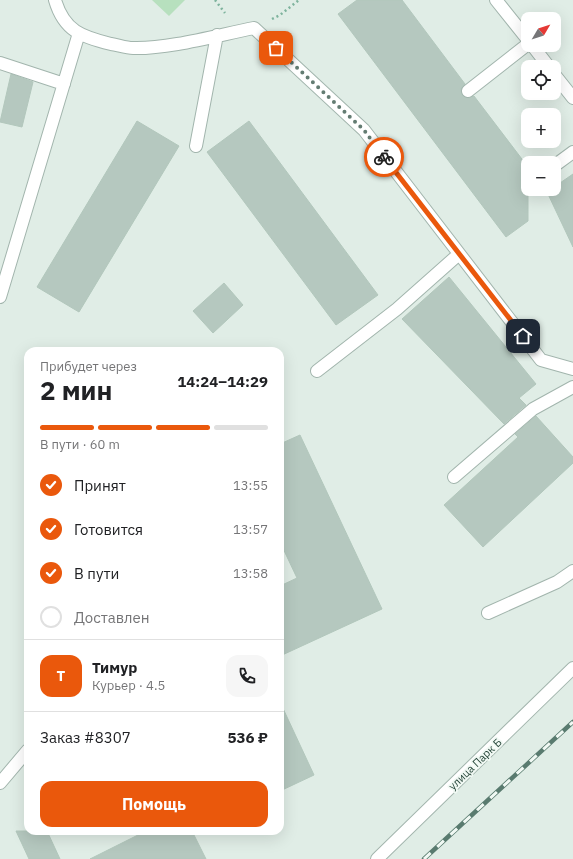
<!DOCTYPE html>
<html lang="ru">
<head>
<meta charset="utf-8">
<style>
	:root { --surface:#fff; --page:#f6f6f6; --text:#202124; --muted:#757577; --line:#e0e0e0; --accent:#ea580c }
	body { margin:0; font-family:"IBM Plex Sans",sans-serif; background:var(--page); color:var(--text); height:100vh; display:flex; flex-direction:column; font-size:15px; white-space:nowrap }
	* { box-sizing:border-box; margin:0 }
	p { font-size:13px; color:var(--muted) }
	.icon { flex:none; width:22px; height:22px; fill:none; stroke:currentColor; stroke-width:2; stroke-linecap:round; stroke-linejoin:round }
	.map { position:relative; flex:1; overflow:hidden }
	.details { position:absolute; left:24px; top:347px; width:260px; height:488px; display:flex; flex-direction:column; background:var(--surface); border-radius:12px; box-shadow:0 4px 16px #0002 }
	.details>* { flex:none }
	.needle { width:26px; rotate:51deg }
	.controls { position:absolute; left:521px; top:12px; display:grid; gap:8px }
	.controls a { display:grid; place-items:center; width:40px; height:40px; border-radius:8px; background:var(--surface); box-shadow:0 4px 16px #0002; font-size:20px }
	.pin { position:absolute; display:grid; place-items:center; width:34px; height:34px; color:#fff; margin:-17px; border-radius:8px; box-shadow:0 2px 6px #0006 }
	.courier { position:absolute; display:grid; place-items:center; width:40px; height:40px; margin:-20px; border:3px solid #ea580c; border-radius:50%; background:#fff; color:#222; box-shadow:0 1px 5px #0007 }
	.head em { font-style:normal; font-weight:700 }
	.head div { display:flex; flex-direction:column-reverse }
	.head { display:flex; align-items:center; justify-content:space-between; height:68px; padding:0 16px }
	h1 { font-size:26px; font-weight:700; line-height:30px }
	.bar { display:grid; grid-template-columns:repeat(4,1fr); gap:6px 4px; align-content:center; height:48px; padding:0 16px }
	.bar i { height:5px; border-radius:3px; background:var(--line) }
	.bar .on { background:var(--accent) }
	.bar p { grid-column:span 4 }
	.line { display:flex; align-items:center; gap:10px; padding:0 16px; border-top:1px solid var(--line) }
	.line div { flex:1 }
	.round { display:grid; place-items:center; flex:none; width:42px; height:42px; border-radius:12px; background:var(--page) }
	ol { padding:0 16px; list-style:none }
	li { display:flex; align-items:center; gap:12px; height:44px }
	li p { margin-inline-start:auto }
	li .icon { padding:4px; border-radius:50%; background:var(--accent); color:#fff; stroke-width:4 }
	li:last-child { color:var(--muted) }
	li i { width:22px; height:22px; border:2px solid var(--line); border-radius:50% }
	.action { display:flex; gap:8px; margin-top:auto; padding:8px 16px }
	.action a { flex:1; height:46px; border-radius:12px; background:var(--accent); color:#fff; font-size:16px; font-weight:700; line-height:46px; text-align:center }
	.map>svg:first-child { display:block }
</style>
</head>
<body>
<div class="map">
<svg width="573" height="859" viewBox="0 0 573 859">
	<rect width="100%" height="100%" fill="#e0ede6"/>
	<path fill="#b7e0be" d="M152,0H185L169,16Z"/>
	<path fill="#b5c8bf" stroke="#b2c7bc" d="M357,0H402L465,84L461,89L462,95L469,98L474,96L528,167V221L506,237L338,14Z
		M11,74L33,82L22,127L0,122Z
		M137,121L179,146L79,312L37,287Z
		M249,121L378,295L336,325L207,152Z
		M573,174V247L547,192Z
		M449,277L536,384L519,398L526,405L504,424L402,319Z
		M224,283L243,305L213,333L193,311Z
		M536,416L573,457V463L483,547L444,505L518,437L515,434Z
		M300,435L382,609L280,656V586L297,578L280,542V444Z
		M280,702L314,775L280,791Z
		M16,831H47L60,859H29Z
		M146,831H192L206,859H90Z"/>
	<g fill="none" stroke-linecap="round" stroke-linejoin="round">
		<g stroke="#a2b5ad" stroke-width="14">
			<path id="lane" d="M0,783L28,750"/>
		</g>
		<g stroke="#a2b5ad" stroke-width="14">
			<path id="street" d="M55,0C64,31 82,37 111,44C118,45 126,48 133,48C169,49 218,35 254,28L364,130L541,360L573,369
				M496,0L528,40
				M532,45L549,67
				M0,63L64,84
				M554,74L573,98
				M468,91L528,44
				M196,146L217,35
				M554,166L573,152
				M0,297L79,33
				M317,371L397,309L459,254
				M454,477L533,409L573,387
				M488,613L557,582L573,571
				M377,859L573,668"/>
		</g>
		<path stroke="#7eb39d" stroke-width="2.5" stroke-dasharray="2 3" stroke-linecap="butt" d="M215,0L225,13
			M272,19L280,15L299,0"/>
		<use href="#lane" stroke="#fff" stroke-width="12"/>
		<use href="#street" stroke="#fff" stroke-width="12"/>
		<g stroke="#597b6f" stroke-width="4.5">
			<path id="rail" d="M424,859L573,722"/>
		</g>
		<use href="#rail" stroke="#f1f9f4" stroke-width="3" stroke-dasharray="9" stroke-linecap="butt"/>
	</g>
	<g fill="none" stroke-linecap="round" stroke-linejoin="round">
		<path stroke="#637c72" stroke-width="4" stroke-dasharray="0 7.2" d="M276,48L364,130L384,157"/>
		<path stroke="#ea580c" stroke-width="5" d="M384,157L523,336"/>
	</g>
	<g text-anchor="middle" stroke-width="3.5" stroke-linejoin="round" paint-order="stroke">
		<g font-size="11" fill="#1f3f33" stroke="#f1f9f4">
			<text transform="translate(475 764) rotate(-44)" y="4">улица Парк Б</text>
		</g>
	</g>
</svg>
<div class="controls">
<a><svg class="needle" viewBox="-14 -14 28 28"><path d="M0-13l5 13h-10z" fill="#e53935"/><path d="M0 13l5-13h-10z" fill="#757577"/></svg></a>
<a><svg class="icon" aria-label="locate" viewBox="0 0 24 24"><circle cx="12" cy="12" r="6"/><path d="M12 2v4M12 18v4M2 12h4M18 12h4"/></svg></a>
<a>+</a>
<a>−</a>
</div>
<div class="pin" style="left:276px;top:48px;background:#ea580c"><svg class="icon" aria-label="bag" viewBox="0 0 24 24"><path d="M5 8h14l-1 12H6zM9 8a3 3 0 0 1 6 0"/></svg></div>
<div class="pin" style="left:523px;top:336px;background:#1f2937"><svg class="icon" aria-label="home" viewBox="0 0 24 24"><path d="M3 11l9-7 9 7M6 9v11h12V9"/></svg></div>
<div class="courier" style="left:384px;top:157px"><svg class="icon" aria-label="bike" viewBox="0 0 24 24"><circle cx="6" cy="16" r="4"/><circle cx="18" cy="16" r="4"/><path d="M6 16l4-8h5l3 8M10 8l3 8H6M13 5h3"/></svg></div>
<section class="details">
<div class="head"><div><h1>2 мин</h1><p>Прибудет через</p></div><em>14:24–14:29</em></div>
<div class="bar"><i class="on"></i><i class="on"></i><i class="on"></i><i></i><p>В пути · 60 m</p></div>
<ol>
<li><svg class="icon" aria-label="check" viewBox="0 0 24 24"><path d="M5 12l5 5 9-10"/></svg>Принят<p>13:55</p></li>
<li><svg class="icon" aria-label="check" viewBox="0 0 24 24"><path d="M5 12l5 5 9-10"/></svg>Готовится<p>13:57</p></li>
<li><svg class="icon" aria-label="check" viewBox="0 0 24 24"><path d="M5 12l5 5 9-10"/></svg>В пути<p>13:58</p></li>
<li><i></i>Доставлен</li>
</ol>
<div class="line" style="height:72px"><b class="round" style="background:var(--accent);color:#fff">Т</b><div><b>Тимур</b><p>Курьер · 4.5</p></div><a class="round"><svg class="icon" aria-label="phone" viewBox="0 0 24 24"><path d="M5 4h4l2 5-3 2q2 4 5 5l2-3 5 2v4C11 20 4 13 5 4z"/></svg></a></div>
<div class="line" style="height:52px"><div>Заказ #8307</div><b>536 ₽</b></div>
<div class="action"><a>Помощь</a></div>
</section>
</div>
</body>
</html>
